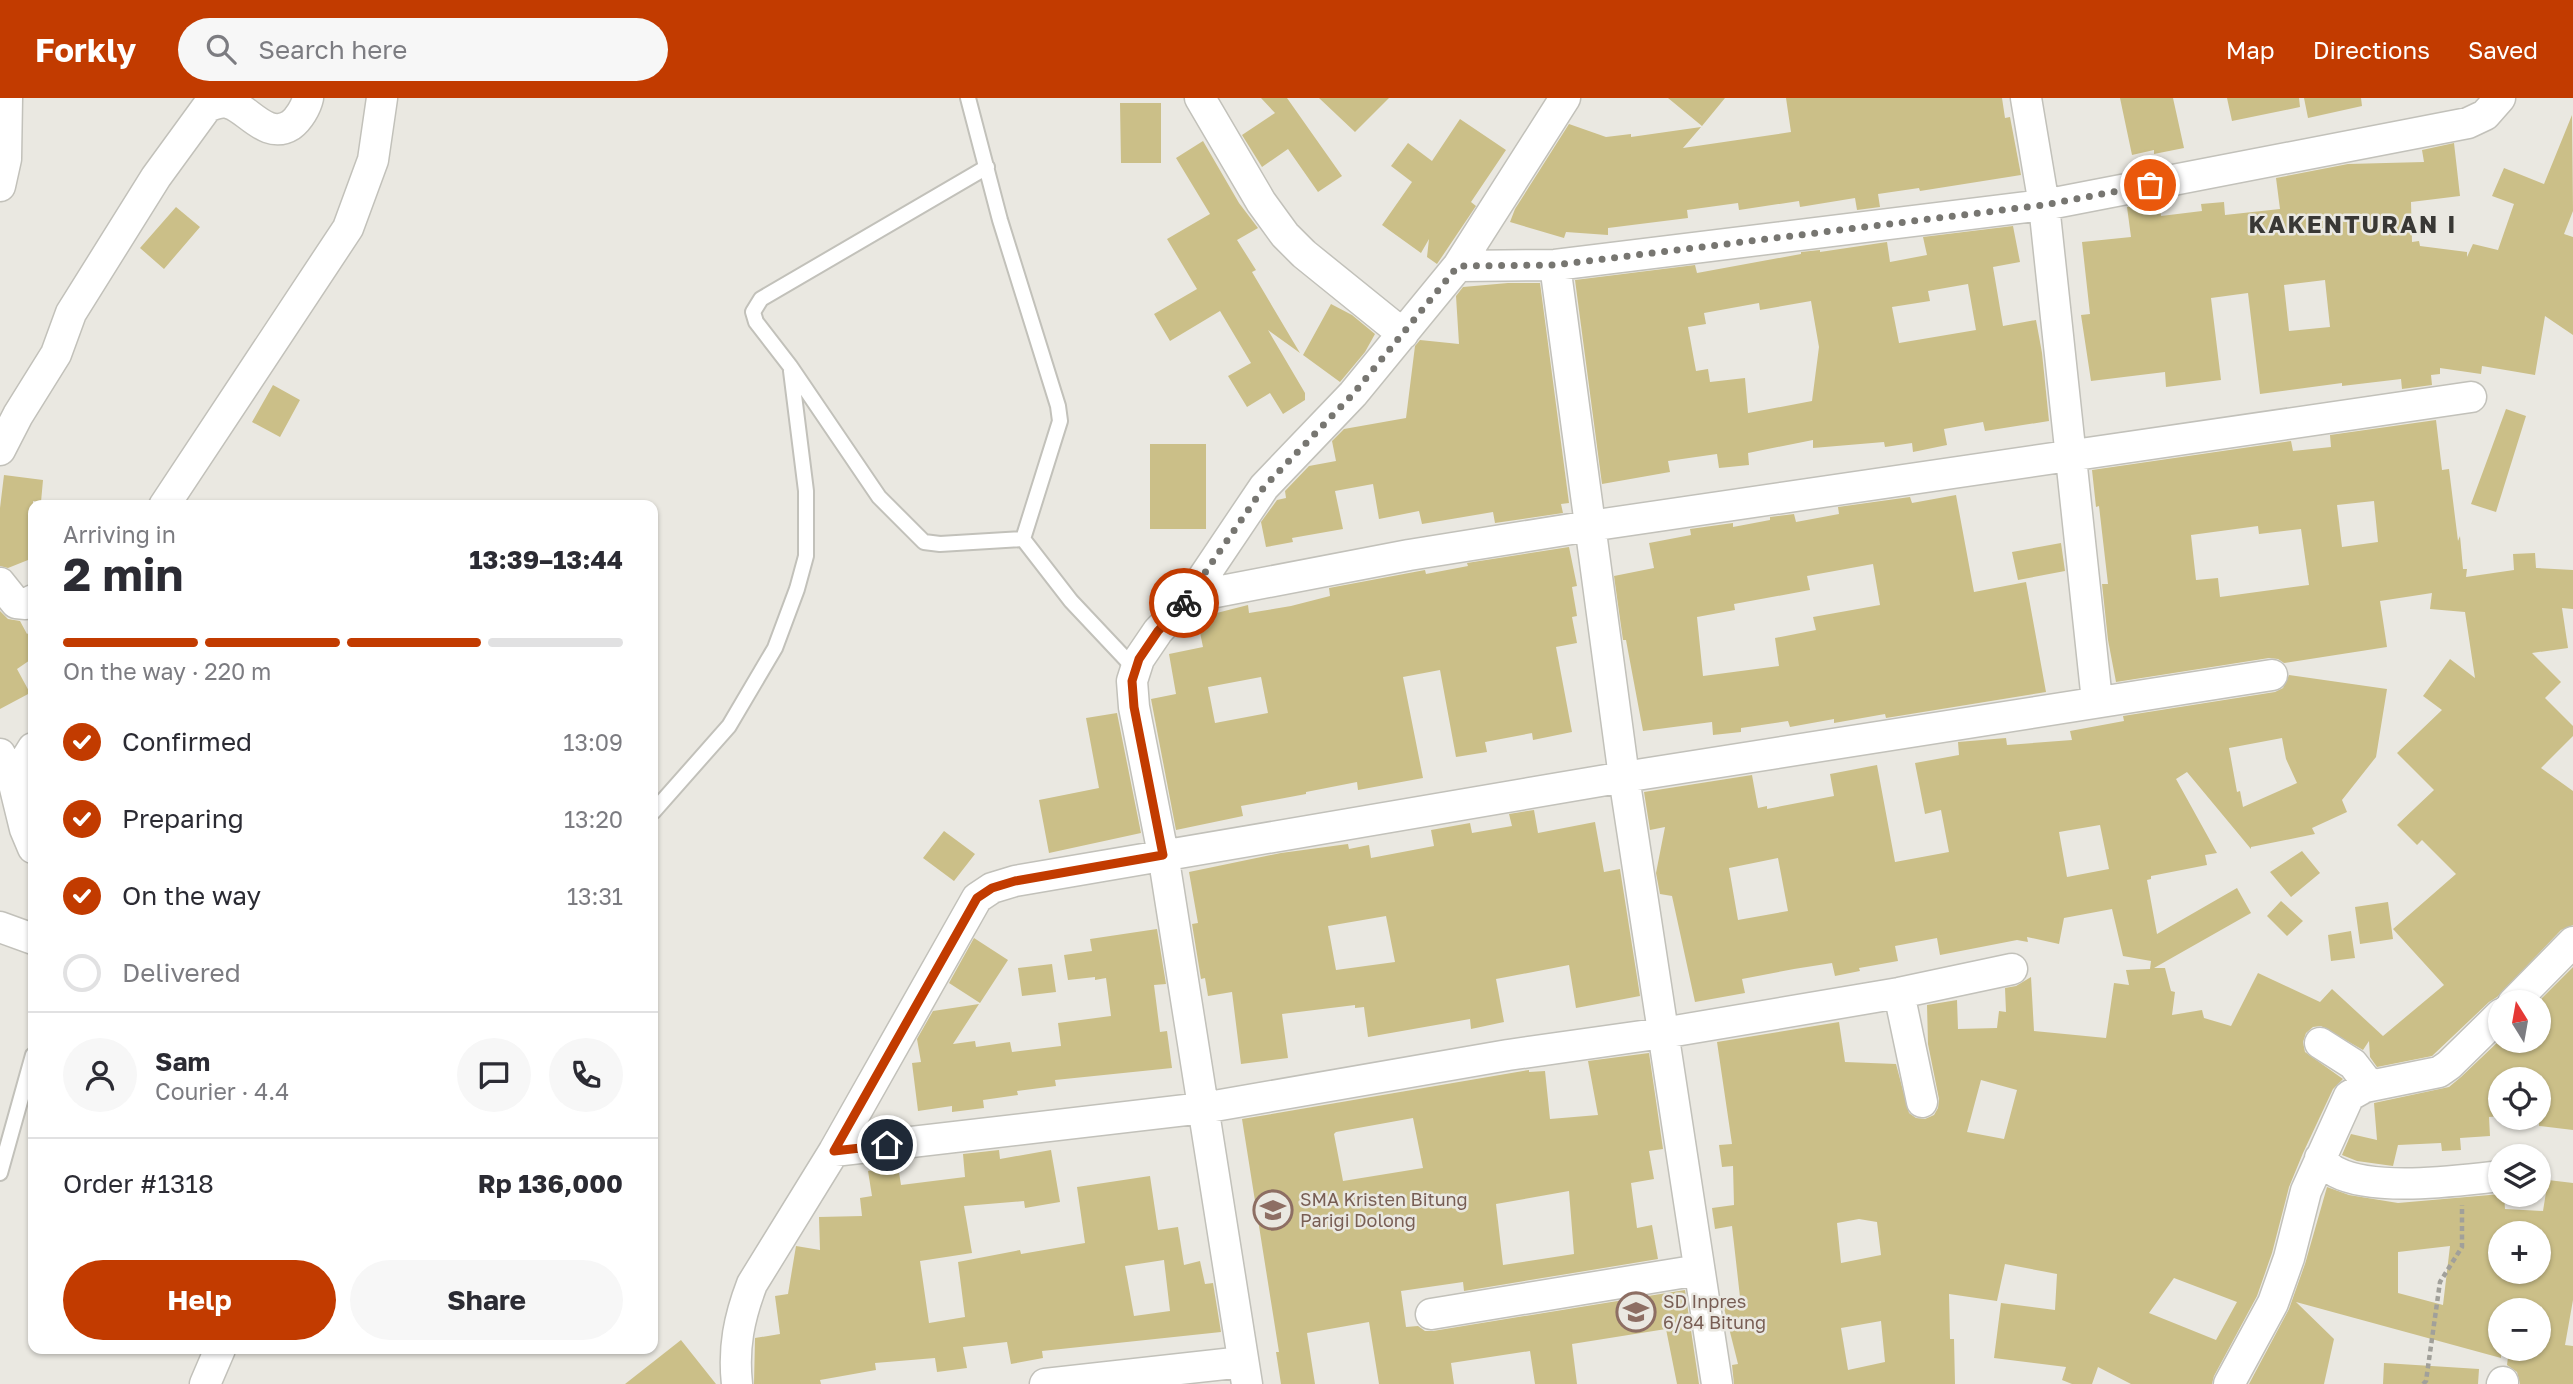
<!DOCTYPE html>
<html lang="en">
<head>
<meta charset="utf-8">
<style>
	:root { --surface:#fff; --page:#f7f7f7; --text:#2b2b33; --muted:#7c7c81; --line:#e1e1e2; --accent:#c23b00 }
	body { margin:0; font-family:"Golos Text",sans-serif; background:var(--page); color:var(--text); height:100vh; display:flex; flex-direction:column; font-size:26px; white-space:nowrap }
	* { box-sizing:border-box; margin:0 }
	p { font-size:23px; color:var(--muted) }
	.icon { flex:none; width:38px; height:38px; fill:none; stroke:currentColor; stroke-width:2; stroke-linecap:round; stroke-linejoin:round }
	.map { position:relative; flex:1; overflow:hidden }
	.details { position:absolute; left:28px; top:402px; width:630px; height:854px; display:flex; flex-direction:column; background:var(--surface); border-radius:14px; box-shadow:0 2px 5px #0004 }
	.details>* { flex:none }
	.needle { width:46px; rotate:349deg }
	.controls { position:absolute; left:2488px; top:892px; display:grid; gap:14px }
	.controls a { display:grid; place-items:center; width:63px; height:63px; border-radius:50%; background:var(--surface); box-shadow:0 2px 5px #0004; font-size:35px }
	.pin { position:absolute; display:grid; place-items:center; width:60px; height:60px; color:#fff; margin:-30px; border:4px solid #fff; border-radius:50%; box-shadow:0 2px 7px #0007 }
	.courier { position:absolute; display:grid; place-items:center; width:70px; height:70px; margin:-35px; border:5px solid #c23b00; border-radius:50%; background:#fff; color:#222; box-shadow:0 2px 9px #0007 }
	.headline em { font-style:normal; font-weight:700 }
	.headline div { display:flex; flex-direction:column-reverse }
	.headline { display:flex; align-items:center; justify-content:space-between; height:119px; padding:0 35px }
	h1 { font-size:46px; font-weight:700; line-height:52px }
	.bar { display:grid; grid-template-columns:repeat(4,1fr); gap:10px 7px; align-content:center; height:84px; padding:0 35px }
	.bar i { height:9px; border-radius:5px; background:var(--line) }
	.bar .selected { background:var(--accent) }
	.bar p { grid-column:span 4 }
	.line { display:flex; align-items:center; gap:18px; padding:0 35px; border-top:2px solid var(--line) }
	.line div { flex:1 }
	.round { display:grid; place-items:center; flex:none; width:74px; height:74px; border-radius:37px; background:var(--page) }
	ol { padding:0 35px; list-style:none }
	li { display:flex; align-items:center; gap:21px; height:77px }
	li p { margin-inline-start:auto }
	li .icon { padding:7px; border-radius:50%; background:var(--accent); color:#fff; stroke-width:4 }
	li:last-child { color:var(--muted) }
	li i { width:38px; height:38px; border:4px solid var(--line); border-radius:50% }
	.action { display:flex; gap:14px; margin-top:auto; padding:14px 35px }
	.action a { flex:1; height:80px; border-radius:42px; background:var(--accent); color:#fff; font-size:28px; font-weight:700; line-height:80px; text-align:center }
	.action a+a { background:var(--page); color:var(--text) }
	header { display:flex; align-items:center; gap:42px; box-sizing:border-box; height:98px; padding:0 35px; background:var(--accent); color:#fff }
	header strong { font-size:33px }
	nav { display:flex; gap:38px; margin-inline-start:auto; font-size:24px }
	.search { width:490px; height:63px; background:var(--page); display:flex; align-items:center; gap:18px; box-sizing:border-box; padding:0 24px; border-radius:38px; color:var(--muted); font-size:26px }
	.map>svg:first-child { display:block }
</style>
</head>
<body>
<header>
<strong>Forkly</strong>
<div class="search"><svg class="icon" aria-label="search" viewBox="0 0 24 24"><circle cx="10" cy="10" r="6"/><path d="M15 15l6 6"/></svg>Search here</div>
<nav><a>Map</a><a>Directions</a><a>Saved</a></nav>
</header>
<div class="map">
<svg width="2573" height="1286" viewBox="0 0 2573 1286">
	<rect width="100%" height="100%" fill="#eae8e1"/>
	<path fill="#cbbf88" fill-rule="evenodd" d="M1261,0H1287L1342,78L1318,94L1288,51L1262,69L1242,37L1275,15Z
		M1319,0H1389L1355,34Z
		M1668,0H1725L1702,28Z
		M1786,0H2002L2005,20L2010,19L2021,77L1920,93L1919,90L1878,96L1880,109L1857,112L1855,100L1800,109L1799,103L1739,112L1738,105L1687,112L1688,120L1608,130V137L1566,134L1564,140L1510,124L1515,111L1569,26L1606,39L1631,36V39L1701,29L1683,50L1791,34Z
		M2120,0H2173L2184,50L2154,56V52L2132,57Z
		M2227,0H2299L2300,9L2232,23Z
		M2304,0H2361L2362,8L2308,20Z
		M1120,5H1161V65H1121Z
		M2572,17L2573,113L2564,136L2573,139V237L2545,218L2535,277L2482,268L2481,276L2440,270V276L2431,277L2432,287L2402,291L2401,281L2342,288V285L2260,296L2248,195L2211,200L2221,282L2166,289L2165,274L2091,283L2081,217L2090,216L2082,144L2131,139L2127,109L2159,103L2161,118L2202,113L2201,106L2224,104L2225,117L2280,111L2276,80L2348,66L2424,64L2422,52L2454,45L2460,98L2411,104L2412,144L2419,143L2420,148L2467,154V159L2473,146L2498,152L2514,106L2492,98L2504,70L2544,86ZM2325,182L2330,229L2289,233L2284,187Z
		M1460,21L1506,52L1471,104L1476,108L1437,166L1427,159L1429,141L1421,155L1382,127L1412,84L1391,68L1408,45L1432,63Z
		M1203,43L1239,105L1258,130L1237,142L1256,172L1252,174L1300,255L1268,232L1305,295V302L1283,316L1270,295L1247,309L1228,278L1251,265L1220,213L1170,243L1154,216L1197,191L1167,141L1210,116L1176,60Z
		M176,109L200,129L164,171L140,150Z
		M2013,128L2020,164L1993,169L2003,228L2036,222L2042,255L2049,323L1985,333L1983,324L1944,331L1947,347L1913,354L1912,345L1885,349L1884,344L1813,350V342L1748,355L1749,367L1719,370L1717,356L1668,363L1670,374L1602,386L1575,182L1695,167L1697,175L1801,156V154L1820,152V154L1887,144L1890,164L1927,157L1923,139ZM1968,186L1976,232L1899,245L1892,209L1930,203L1928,193ZM1811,203L1819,249L1812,303L1748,315L1745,280L1710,284L1708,271L1696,273L1688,229L1706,226L1704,215L1759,205L1760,212Z
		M1508,185H1540L1569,405L1561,406L1563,415L1495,425L1493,414L1422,426L1419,413L1379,421L1373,386L1335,393L1343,431L1292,440L1293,444L1266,449L1261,424L1277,402L1286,400L1285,393L1309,368L1336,363L1332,343L1344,331L1406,320L1415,248L1420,242L1459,246L1456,198L1463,189Z
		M1331,206L1352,217L1375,236L1365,254L1340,284L1303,257Z
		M273,287L300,302L280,339L252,324Z
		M2506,311L2526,318L2496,414L2471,406Z
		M2436,322L2442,372L2449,371L2458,443L2460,438L2463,471H2467L2466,479L2514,472L2513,456L2535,455L2536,470L2573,472V511L2562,510L2568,550L2532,555L2561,584L2545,600L2573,628V638L2541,670L2573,693V827L2561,832L2497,899L2489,904L2432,958L2377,969L2370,959L2369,943L2363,952L2321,928L2313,929L2306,935L2303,944L2305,954L2343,981L2333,991L2303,1055L2289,1089L2272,1155L2257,1198L2214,1278L2212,1286H2131L2098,1269L2092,1286H2072L2062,1282L2066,1269L1994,1260L2001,1205L2055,1212L2057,1176L2005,1166L1997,1203L1949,1196L1950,1241H1954L1955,1286H1734L1732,1267L1738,1266L1722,1202L1740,1199L1732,1128L1715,1131L1712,1110L1734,1107L1733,1068L1722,1069L1719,1047L1732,1046L1717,944L1839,924L1845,964L1896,966L1909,1015L1916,1020L1925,1021L1934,1017L1938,1010L1939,1001L1928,946L1927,907L1957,902L1958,931L1997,930L1999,913L2006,914L2005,890L2016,888L2031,879L2034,933L2106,940L2114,885L2129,887L2126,872L2150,871L2151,863L2123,858L2112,811L2064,820L2059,846L2027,839L2028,844L2017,842L1940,857L1937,840L1895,848L1898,863L1859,870L1860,873L1835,878L1832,865L1794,871L1742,881L1745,895L1695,904L1672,798L1660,796L1656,775L1665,729L1650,732L1644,694L1752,677L1758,710L1767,708V711L1834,698L1830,676L1877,667L1895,764L1949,754L1941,712L1925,716L1915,665L1959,657L1958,644L2006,640L2007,647L2072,642L2070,633L2124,623L2123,618L2275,594L2283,590L2289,577L2387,591L2376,659L2342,702L2347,714L2312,730L2315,736L2251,749V751L2187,674L2176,681L2217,755L2205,757L2207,767L2151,778V781L2147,782L2157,836L2237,790L2251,815L2154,870H2165L2171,893L2175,894L2172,917L2202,912L2204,920L2231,928L2258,875L2320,904L2332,891L2383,938L2444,887L2393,831L2456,776L2422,742L2417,747L2397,727L2434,692L2397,655L2442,612L2423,598L2450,561L2475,580L2465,514L2430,511L2432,495L2380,503L2387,549L2284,565L2278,561L2269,560L2116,584L2108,542L2102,486H2108L2099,408L2096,409L2092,372L2291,343L2293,353L2331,349L2330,337ZM2374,403L2378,444L2342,449L2337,407ZM2258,428L2259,436L2301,431L2309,487L2220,499L2218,480L2196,482L2191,437ZM2282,640L2286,661L2297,685L2243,709L2240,693L2237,694L2229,650ZM2100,727L2109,771L2067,779L2059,734ZM1778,760L1788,813L1738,822L1729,770ZM1981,982L2017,992L2004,1041L1967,1034ZM1859,1121L1877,1124L1881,1157L1841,1165L1837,1125ZM2174,1180L2237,1204L2216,1242L2149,1215ZM1881,1223L1885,1264L1848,1272L1841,1230Z
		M1150,346H1206V431H1150Z
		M4,377L43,382L41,404L33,403V460L8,470L0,468V410Z
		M1956,397L1974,494L2026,484L2046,594L1886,620L1885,616L1834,625V621L1790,629L1788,623L1741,630V634L1713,637L1712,624L1643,633L1626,542H1623L1614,478L1654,470L1649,445L1691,437L1690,431L1733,425V429L1770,422V419L1794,416L1796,424L1839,416L1838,409L1910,399L1912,405ZM1873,466L1880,507L1813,519L1816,532L1775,540L1779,568L1703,578L1697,519L1735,512L1734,506L1810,492L1807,478Z
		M2061,445L2065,473L2018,482L2012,454Z
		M1569,449L1577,488L1572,489L1577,518L1572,519L1577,545L1556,549L1572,634L1533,642L1532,635L1485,644L1487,654L1456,659L1440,572L1403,579L1423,680L1358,692L1357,684L1306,694V696L1241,708L1243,718L1176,732L1151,601L1176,596L1169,556L1203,549L1197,520L1248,507L1249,515L1291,508L1330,498L1329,490L1425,472L1426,476L1468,468L1467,465ZM1261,579L1268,615L1215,625L1208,589Z
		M0,513L8,521L20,523L27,536L33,532V560L17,571L30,595L0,611Z
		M1117,615L1141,735L1049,755L1039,702L1099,690L1086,620Z
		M1534,712L1538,735L1595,724L1604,774L1620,771L1640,898L1576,910L1569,867L1496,881L1504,924L1471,931L1470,921L1368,939L1364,909L1355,910V907L1282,916L1288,960L1241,966L1232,894L1208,898L1205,880L1201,881L1192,826L1198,825L1189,774L1281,755L1348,746L1349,751L1369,747L1371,760L1434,748L1431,732L1470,725L1472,735L1512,728L1509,716ZM1386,818L1395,864L1336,872L1328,828Z
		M944,733L975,756L954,783L923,760Z
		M2302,753L2320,775L2291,799L2270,774Z
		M2281,803L2303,823L2287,838L2267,818Z
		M2388,804L2393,841L2360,846L2355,809Z
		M1157,831L1166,886L1154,887L1160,934L1167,933L1172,970L1055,982L1056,988L1017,993L1018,997L983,1002L984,1010L952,1014V1008L918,1013L912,965L921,964L917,941L933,913L979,906L953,946L975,943L976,949L1010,944L1012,954L1061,948L1058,925L1111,918L1106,880L1095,882V879L1068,882L1064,857L1092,853L1090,841Z
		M2351,833L2355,860L2331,863L2328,837Z
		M974,840L1008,862L980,905L949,885Z
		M1052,866L1056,894L1022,898L1018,870Z
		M2573,869V1032L2539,1028V982H2501V1018L2489,1019L2490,1038L2460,1040L2461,1052L2442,1053L2441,1045L2398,1047L2393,1068L2357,1063L2342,1057L2351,1036L2377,1042L2374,1005L2449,989L2461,979L2501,941V943H2539V903Z
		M1649,955L1663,1051L1649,1053L1654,1081L1631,1085L1637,1130L1652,1127L1658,1161L1464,1193L1463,1184L1401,1193L1406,1229L1418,1228L1425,1233H1433L1685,1192L1699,1286H1677L1666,1231L1572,1246L1577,1286H1535L1530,1253L1451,1265L1454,1286H1379L1369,1224L1307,1235L1315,1286H1281L1276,1254H1279L1242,1021L1529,972V974L1545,973L1550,1021L1598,1017L1588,963ZM1413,1020L1423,1070L1343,1083L1334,1036L1336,1034ZM1569,1093L1574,1156L1503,1167L1496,1106Z
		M999,1052L1000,1061L1051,1052L1060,1104L1025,1110L1024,1103L964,1108L972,1155L920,1163L929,1225L965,1219L958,1164L1020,1152L1021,1156L1085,1145L1077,1089L1150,1078L1158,1132L1178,1129L1184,1167L1200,1163L1205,1186L1213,1185L1221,1234L1042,1253L1043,1260L1011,1266L1007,1244L963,1249L967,1270L937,1274L935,1260L875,1265L876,1272L820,1282L821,1286H754L755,1240L780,1236L775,1198L788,1196L796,1148L820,1152L819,1119L862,1118L860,1100L872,1098L868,1073L898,1068L901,1087L965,1079L963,1056ZM1164,1162L1170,1213L1134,1218L1125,1168Z
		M2548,1082L2573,1085V1202L2565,1247L2573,1248V1286H2520L2517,1274L2507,1267L2509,1251H2539V1213H2501V1260L2296,1204L2334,1241L2324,1286H2249L2289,1211L2305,1166L2327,1089L2349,1097L2398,1105L2501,1096L2504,1097L2505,1111L2543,1113ZM2501,1136H2539V1174H2501ZM2450,1148L2443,1207L2398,1195V1154Z
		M681,1242L716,1286H625Z
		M2384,1265L2479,1271L2478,1286H2383Z"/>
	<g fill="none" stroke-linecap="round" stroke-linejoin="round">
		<g stroke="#c2c1ba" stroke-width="18">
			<path id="service" d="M968,0L1000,122L1058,308L1060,323L1023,441
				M987,69L761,201L753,214L756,224L790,268L879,399L924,444L940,446L1023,441L1071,503L1136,572
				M653,714L729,628L775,550L797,491L806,458V393L791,273
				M0,1075L33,957"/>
		</g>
		<g stroke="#c2c1ba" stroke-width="33">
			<path id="minor" d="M1200,0L1261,104L1285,137L1304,156L1403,236
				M2026,0L2044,107L2097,603
				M0,88L6,61L7,0
				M1458,168L1565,0
				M0,352L18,317L56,256L71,215L156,79L207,9C214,6 220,3 228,5C247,9 266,43 291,27C299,21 306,9 308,0
				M164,408L348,130L373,62L382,0
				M0,485L16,505L26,506L33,502
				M1190,499L1264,389L1353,296L1458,168L1555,167L2044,107L2468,25L2485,17L2500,0
				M0,656L13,682L25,731L33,750
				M13,682L33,650
				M0,829L33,841
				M1899,895L1922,1004
				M2513,905L2573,844
				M2320,945L2353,966L2370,988
				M834,1053L1203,1010L1508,957L1663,935L1899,895L2012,871
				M2320,1060C2325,1065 2330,1071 2336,1074C2374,1094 2458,1083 2501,1078
				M1431,1216L1699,1172
				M205,1286L220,1251
				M737,1286C733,1250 739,1220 752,1186L834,1053L977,800L992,790L1015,783L1624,679L1555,167
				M1045,1286L1243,1264
				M1247,1286L1163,756L1134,609L1132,583L1139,561L1158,533L1190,499L1409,457L1590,428L2471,299
				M1717,1286L1624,679L2272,577
				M2229,1286L2273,1205L2289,1160L2306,1093L2349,998L2365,989L2439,974L2449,967L2501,916
				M2502,1286L2503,1284"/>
		</g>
		<path stroke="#a1a09a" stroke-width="4.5" stroke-dasharray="5 3.5" stroke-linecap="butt" d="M2423,1286L2426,1283L2440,1184L2462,1149V1107"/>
		<use href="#service" stroke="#fff" stroke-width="14"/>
		<use href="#minor" stroke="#fff" stroke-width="30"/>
	</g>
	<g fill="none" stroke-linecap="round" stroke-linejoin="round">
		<path stroke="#777671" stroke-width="7" stroke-dasharray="0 12.6" d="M1184,505L1264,389L1353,296L1458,168L1555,167L2044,107L2150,87"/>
		<path stroke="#c23b00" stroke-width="9" d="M887,1047L834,1053L977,800L992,790L1015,783L1163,757L1134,609L1132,583L1139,561L1158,533L1184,505"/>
	</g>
	<defs>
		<g id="school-ring" transform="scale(2.0125)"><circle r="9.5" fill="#eae8e1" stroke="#8d6e63" stroke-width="1.5"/><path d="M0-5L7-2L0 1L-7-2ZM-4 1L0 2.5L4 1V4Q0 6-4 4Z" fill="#8d6e63"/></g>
	</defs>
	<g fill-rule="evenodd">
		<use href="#school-ring" x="1273" y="1112"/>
		<use href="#school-ring" x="1636" y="1214"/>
	</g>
	<g text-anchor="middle" stroke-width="5" stroke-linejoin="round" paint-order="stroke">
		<g font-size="18" fill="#785e54" stroke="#eae8e1" text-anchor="start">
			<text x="1300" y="1108">SMA Kristen Bitung<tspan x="1300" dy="21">Parigi Dolong</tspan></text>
			<text x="1663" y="1210">SD Inpres<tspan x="1663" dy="21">6/84 Bitung</tspan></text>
		</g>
		<g font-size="24" font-weight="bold" letter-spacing="2" fill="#393835" stroke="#eae8e1">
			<text x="2353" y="135">KAKENTURAN I</text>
		</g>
	</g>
</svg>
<div class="controls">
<a><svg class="needle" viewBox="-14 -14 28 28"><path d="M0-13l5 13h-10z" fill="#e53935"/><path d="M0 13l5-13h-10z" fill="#7c7c81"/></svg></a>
<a><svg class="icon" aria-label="locate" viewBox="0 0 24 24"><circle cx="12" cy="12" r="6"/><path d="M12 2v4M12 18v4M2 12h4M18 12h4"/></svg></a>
<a><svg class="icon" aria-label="layers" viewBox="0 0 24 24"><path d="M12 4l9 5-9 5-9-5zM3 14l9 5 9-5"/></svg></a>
<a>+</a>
<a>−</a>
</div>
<div class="pin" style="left:2150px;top:87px;background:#ea580c"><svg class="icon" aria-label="bag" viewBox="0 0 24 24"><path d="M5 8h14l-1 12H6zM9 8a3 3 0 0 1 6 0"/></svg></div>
<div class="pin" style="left:887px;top:1047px;background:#1f2937"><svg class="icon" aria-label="home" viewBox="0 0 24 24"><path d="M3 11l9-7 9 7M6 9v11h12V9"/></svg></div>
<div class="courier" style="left:1184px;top:505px"><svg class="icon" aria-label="bike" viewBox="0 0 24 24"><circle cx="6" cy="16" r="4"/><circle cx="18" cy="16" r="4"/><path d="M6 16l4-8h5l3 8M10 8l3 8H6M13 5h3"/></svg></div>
<section class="details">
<div class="headline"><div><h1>2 min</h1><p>Arriving in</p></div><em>13:39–13:44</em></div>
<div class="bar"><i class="selected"></i><i class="selected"></i><i class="selected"></i><i></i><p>On the way · 220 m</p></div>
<ol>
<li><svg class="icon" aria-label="check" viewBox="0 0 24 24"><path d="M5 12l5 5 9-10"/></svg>Confirmed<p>13:09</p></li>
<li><svg class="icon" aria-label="check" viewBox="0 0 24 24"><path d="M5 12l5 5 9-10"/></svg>Preparing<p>13:20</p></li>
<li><svg class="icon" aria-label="check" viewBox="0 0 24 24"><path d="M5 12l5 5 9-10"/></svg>On the way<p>13:31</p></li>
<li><i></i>Delivered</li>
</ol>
<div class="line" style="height:126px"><a class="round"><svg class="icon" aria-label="person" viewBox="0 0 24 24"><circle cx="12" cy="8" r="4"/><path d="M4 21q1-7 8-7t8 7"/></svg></a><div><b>Sam</b><p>Courier · 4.4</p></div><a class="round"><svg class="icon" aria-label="chat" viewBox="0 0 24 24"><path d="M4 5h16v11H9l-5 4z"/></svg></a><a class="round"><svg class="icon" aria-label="phone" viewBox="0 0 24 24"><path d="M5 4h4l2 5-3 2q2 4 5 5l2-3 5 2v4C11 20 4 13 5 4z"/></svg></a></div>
<div class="line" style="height:91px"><div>Order #1318</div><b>Rp 136,000</b></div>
<div class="action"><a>Help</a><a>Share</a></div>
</section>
</div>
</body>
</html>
